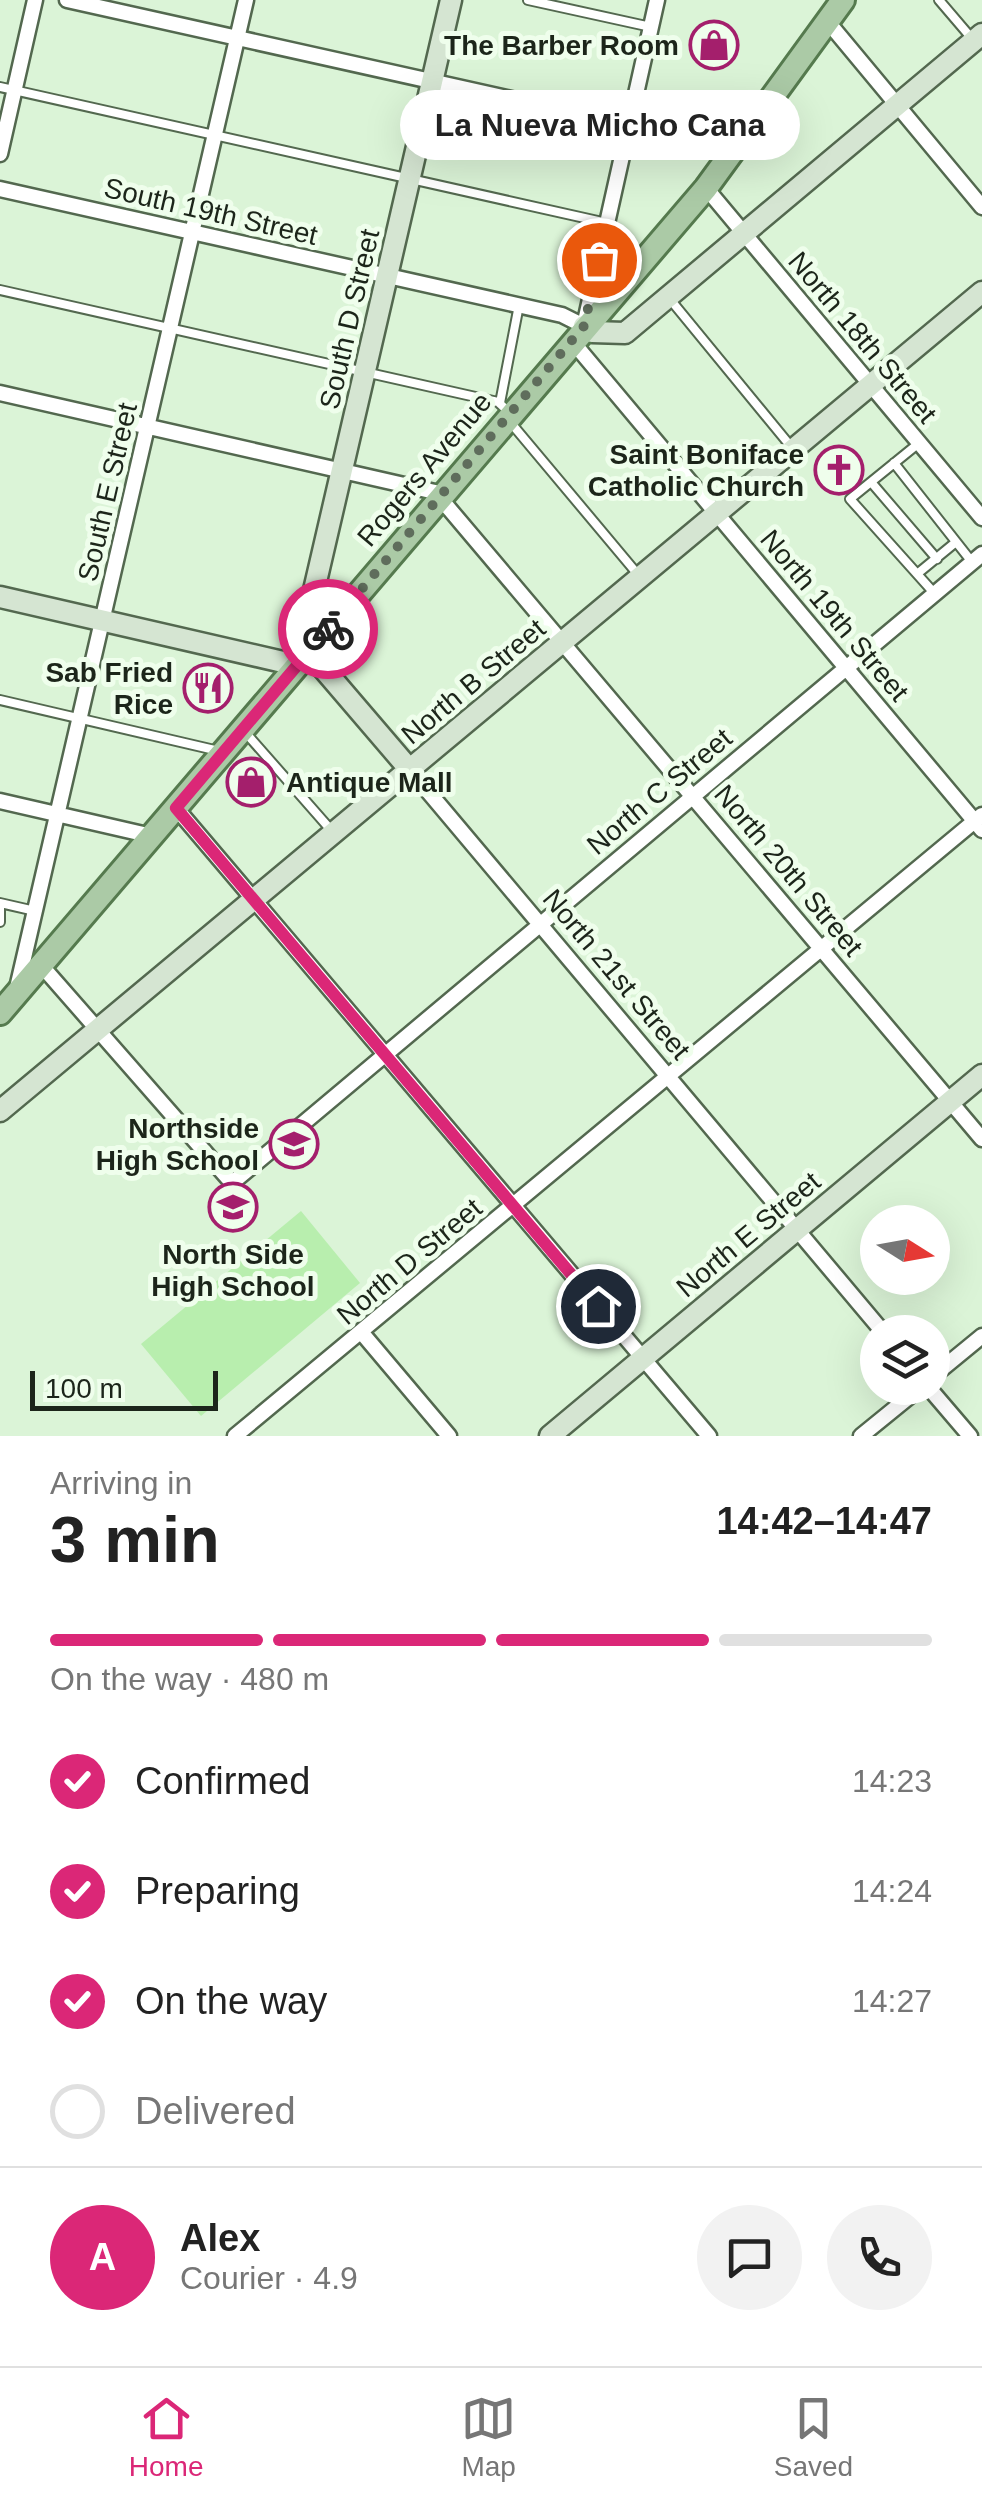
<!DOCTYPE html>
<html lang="en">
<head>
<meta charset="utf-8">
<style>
	:root { --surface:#fff; --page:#f2f2f2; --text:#222; --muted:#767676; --line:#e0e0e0; --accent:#db2777 }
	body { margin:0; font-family:Arial,sans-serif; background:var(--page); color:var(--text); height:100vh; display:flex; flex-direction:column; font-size:38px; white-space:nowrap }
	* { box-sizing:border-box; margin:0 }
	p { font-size:32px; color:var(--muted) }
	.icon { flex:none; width:55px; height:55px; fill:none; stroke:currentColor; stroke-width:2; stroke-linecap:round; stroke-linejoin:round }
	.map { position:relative; height:1436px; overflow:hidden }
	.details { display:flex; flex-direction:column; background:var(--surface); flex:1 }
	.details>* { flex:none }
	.needle { width:65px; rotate:101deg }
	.tools { position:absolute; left:860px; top:1205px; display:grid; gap:20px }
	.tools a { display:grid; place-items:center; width:90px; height:90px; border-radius:50%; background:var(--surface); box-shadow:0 10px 40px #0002; font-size:50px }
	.scale { position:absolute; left:30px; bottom:25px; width:188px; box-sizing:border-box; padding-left:10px; border:5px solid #1c251a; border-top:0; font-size:28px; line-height:35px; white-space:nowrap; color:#1c251a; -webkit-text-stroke:8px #effeec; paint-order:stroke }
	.pin { position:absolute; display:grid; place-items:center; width:85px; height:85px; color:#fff; margin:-42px; border:5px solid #fff; border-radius:50%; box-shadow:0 2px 10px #0007 }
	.courier { position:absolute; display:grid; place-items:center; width:100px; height:100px; margin:-50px; border:8px solid #db2777; border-radius:50%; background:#fff; color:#222; box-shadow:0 2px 12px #0007 }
	.bubble { position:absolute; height:70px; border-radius:35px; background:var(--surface); box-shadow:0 10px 40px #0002; font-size:32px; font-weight:600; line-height:70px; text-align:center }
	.summary em { font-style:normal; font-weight:600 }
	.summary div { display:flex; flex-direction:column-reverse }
	.summary { display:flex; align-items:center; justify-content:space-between; height:170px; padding:0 50px }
	h1 { font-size:65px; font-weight:600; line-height:75px }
	.bar { display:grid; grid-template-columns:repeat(4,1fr); gap:15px 10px; align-content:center; height:120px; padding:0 50px }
	.bar i { height:12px; border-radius:8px; background:var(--line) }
	.bar .on { background:var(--accent) }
	.bar p { grid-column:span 4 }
	.line { display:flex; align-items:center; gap:25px; padding:0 50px; border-top:2px solid var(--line) }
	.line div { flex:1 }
	.round { display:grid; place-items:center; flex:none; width:105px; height:105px; border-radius:52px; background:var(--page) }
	ol { padding:0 50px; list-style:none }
	li { display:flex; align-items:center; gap:30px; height:110px }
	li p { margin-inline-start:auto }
	li .icon { padding:10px; border-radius:50%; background:var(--accent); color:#fff; stroke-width:4 }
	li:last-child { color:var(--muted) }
	li i { width:55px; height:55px; border:5px solid var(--line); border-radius:50% }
	.tabs { display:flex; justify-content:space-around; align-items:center; height:140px; border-top:2px solid var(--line); background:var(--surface); font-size:28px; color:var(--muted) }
	.tabs a { display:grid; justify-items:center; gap:5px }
	.tabs .on { color:var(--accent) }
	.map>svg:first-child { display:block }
</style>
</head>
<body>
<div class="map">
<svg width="982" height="1436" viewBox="0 0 982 1436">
	<rect width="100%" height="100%" fill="#dbf4d7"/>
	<path fill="#b8eeae" d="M301,1211L360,1283L201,1416L141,1344Z"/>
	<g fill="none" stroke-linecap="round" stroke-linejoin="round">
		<g stroke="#53684f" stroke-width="12">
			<path id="lane" d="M528,0L651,27
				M939,0L974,41
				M0,87L607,223
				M0,290L498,402L509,412
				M669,298L793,449
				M500,403L519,305
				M511,423L640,577
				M919,443L850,499L935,594
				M894,463L972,562
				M871,482L937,559
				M917,574L956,542
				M0,700L219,751
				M245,732L331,830
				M0,922V903L35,911"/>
		</g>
		<g stroke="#53684f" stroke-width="19">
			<path id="street" d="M67,0L736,149
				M828,22L982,207
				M0,154L35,0
				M706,188L982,518
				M0,189L562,315L584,326L657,0
				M572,341L982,830
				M0,393L435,492L982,1139
				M410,770L883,1332
				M0,801L152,836
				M176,808L709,1436
				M41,965L232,1183L982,554
				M17,988L246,0
				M362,1333L449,1436
				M932,1377L982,1336
				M929,1388L970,1436
				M235,1436L982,815
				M861,1436L920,1388"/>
		</g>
		<g stroke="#53684f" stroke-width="25">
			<path id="secondary" d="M584,326L592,332L625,333L982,34
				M0,597L296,665
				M410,770L309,652L305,629L451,0
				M0,1111L982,292
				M550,1436L982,1075"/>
		</g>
		<g stroke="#557a4e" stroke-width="28">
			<path id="primary" d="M0,1013L706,188L843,0"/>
		</g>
		<use href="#lane" stroke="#fff" stroke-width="8"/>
		<use href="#street" stroke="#fff" stroke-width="14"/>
		<use href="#secondary" stroke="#d5e5d2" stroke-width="20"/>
		<use href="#primary" stroke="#abcaa6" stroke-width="22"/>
	</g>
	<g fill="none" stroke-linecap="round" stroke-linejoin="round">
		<path stroke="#5f6d5c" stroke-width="10" stroke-dasharray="0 18" d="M328,629L584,326L599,260"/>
		<path stroke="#db2777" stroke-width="12" d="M328,629L176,808L598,1306"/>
	</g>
	<defs>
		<g id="shop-ring" transform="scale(2.5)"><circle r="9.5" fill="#effeec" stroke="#a41f6c" stroke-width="1.5"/><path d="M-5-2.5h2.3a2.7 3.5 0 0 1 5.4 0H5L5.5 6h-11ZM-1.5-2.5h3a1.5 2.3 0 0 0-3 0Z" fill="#a41f6c"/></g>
		<g id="church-ring" transform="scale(2.5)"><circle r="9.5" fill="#effeec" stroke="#a41f6c" stroke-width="1.5"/><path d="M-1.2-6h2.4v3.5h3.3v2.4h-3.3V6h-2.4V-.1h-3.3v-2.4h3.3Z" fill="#a41f6c"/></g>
		<g id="restaurant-ring" transform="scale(2.5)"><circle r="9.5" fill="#effeec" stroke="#a41f6c" stroke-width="1.5"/><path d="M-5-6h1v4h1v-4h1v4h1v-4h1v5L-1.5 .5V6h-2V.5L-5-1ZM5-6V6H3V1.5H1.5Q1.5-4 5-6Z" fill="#a41f6c"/></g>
		<g id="school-ring" transform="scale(2.5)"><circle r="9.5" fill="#effeec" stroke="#a41f6c" stroke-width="1.5"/><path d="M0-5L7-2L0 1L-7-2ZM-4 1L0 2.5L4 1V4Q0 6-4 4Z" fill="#a41f6c"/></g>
	</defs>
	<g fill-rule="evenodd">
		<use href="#shop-ring" x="714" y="45"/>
		<use href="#church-ring" x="839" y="470"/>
		<use href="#restaurant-ring" x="208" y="688"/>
		<use href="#shop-ring" x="251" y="782"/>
		<use href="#school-ring" x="294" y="1144"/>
		<use href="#school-ring" x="233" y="1207"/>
	</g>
	<g text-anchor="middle" stroke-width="10" stroke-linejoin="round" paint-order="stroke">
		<g font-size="28" font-weight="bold" fill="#1c251a" stroke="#effeec" text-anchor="end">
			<text x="679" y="55">The Barber Room</text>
			<text x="804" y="464">Saint Boniface<tspan x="804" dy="32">Catholic Church</tspan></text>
			<text x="173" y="682">Sab Fried<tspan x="173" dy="32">Rice</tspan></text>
			<text x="286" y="792" text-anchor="start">Antique Mall</text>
			<text x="259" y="1138">Northside<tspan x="259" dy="32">High School</tspan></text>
			<text x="233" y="1264" text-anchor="middle">North Side<tspan x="233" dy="32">High School</tspan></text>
		</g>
		<g font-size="28" fill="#1c251a" stroke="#effeec">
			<text transform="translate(211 211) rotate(13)" y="10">South 19th Street</text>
			<text transform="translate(349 319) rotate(-77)" y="10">South D Street</text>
			<text transform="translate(863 337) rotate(50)" y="10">North 18th Street</text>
			<text transform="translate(424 469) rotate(-50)" y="10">Rogers Avenue</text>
			<text transform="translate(107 492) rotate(-77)" y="10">South E Street</text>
			<text transform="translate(835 615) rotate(50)" y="10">North 19th Street</text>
			<text transform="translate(473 681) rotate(-40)" y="10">North B Street</text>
			<text transform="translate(659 791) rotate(-40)" y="10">North C Street</text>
			<text transform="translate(789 870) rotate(50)" y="10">North 20th Street</text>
			<text transform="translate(617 974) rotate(50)" y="10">North 21st Street</text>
			<text transform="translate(748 1234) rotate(-40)" y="10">North E Street</text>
			<text transform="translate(409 1261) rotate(-40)" y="10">North D Street</text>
		</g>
	</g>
</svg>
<div class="tools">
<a><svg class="needle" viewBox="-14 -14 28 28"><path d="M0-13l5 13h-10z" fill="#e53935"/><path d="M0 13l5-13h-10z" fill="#767676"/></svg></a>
<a><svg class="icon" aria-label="layers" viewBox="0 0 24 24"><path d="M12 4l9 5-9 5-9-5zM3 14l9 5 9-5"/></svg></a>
</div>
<div class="scale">100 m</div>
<div class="pin" style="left:599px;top:260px;background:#ea580c"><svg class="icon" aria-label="bag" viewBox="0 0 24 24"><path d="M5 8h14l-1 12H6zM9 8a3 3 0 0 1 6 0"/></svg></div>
<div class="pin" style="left:598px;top:1306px;background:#1f2937"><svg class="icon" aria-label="home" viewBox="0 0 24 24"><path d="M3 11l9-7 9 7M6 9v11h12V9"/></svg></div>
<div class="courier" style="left:328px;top:629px"><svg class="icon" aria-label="bike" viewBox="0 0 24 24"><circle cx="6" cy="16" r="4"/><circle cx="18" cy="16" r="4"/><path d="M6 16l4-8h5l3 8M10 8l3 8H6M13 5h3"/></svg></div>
<div class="bubble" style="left:400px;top:90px;width:400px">La Nueva Micho Cana</div>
</div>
<section class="details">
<div class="summary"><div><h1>3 min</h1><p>Arriving in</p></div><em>14:42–14:47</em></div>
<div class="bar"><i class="on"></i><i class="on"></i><i class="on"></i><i></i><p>On the way · 480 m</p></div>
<ol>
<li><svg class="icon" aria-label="check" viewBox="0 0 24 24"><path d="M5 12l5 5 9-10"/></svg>Confirmed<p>14:23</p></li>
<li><svg class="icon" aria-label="check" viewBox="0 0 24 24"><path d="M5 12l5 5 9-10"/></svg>Preparing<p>14:24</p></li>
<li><svg class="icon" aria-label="check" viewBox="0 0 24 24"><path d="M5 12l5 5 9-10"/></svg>On the way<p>14:27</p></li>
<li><i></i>Delivered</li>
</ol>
<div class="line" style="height:180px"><b class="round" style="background:var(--accent);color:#fff">A</b><div><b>Alex</b><p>Courier · 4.9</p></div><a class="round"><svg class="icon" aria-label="chat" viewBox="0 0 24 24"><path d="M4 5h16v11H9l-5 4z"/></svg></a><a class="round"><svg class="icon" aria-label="phone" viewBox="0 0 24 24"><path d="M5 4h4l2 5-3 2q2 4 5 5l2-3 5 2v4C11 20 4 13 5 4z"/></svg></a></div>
</section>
<nav class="tabs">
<a class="on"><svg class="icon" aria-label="home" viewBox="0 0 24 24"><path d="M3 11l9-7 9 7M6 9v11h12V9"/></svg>Home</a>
<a><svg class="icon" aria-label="map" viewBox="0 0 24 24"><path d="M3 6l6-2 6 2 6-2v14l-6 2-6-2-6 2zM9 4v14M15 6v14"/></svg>Map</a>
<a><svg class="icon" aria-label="saved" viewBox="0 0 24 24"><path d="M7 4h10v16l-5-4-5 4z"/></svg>Saved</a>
</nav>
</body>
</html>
